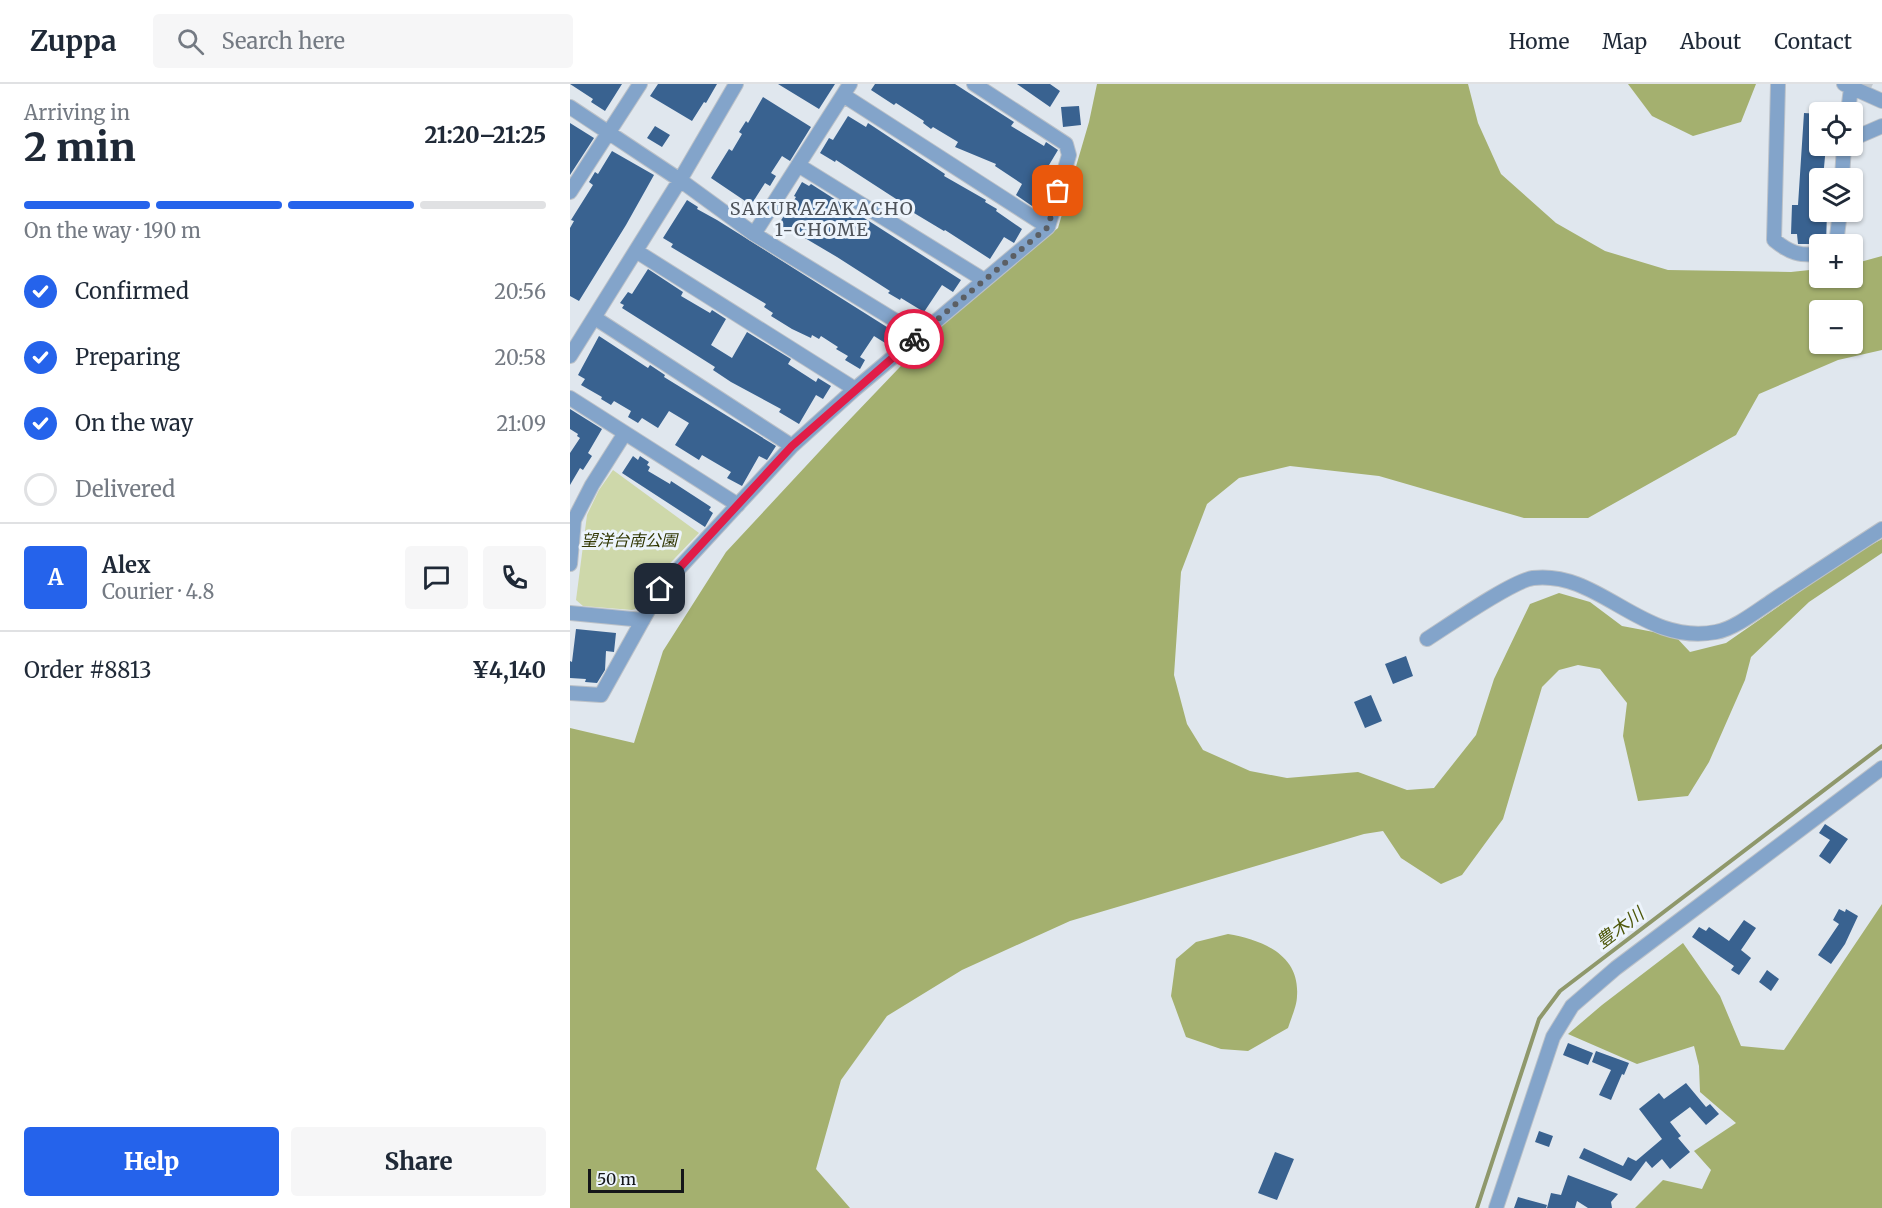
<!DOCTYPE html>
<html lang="en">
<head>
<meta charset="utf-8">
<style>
	:root { --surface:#fff; --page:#f6f6f7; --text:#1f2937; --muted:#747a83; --line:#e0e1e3; --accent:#2563eb }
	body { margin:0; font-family:Merriweather,"Noto Sans JP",serif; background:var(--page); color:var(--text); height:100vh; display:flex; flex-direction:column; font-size:22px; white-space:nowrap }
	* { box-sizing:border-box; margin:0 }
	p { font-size:20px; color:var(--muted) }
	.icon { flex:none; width:33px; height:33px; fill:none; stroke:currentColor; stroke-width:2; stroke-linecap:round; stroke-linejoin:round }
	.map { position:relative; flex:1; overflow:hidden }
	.sheet { display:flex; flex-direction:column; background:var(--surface); width:570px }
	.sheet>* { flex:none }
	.buttons { position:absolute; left:1239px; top:18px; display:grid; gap:12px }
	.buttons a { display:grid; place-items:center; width:54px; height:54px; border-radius:6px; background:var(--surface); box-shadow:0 2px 4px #0004; font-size:30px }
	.scale { position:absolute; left:18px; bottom:15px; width:96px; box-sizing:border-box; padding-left:6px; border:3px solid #141619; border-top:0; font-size:16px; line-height:21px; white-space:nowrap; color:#141619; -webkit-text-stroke:4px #edf4fc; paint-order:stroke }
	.pin { position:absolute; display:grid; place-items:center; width:51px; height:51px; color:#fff; margin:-26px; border-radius:12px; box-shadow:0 3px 9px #0006 }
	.courier { position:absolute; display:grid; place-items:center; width:60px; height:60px; margin:-30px; border:4px solid #e11d48; border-radius:50%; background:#fff; color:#222; box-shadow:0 2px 8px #0007 }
	.headline em { font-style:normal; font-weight:800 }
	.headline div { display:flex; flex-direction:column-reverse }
	.headline { display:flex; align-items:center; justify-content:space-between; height:102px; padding:0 24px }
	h1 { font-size:39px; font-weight:800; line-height:45px }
	.bar { display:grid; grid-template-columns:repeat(4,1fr); gap:9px 6px; align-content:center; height:72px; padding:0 24px }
	.bar i { height:8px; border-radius:4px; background:var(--line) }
	.bar .active { background:var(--accent) }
	.bar p { grid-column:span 4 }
	.line { display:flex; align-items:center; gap:15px; padding:0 24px; border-top:2px solid var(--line) }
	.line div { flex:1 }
	.round { display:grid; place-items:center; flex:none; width:63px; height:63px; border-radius:6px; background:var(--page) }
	ol { padding:0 24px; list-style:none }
	li { display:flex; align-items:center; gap:18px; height:66px }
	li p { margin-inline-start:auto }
	li .icon { padding:6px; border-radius:50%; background:var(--accent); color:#fff; stroke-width:4 }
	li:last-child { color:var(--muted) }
	li i { width:33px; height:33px; border:3px solid var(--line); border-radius:50% }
	.action { display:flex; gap:12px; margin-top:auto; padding:12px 24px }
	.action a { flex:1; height:69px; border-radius:6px; background:var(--accent); color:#fff; font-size:24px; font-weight:800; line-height:69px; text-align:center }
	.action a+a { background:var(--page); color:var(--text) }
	header { display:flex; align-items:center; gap:36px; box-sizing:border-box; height:84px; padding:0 30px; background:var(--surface); border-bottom:2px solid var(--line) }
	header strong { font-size:28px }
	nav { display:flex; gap:33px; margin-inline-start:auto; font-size:21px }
	.search { width:420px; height:54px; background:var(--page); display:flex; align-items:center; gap:15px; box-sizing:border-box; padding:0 21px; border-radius:6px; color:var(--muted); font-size:22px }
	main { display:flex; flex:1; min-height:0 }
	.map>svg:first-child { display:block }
</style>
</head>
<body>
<header>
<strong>Zuppa</strong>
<div class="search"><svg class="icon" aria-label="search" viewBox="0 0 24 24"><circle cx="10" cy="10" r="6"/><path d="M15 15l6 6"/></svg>Search here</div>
<nav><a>Home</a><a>Map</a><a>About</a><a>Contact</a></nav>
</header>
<main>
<section class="sheet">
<div class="headline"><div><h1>2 min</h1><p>Arriving in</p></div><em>21:20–21:25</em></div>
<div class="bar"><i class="active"></i><i class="active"></i><i class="active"></i><i></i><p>On the way · 190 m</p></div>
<ol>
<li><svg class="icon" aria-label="check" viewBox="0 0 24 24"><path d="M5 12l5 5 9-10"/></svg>Confirmed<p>20:56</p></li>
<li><svg class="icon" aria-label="check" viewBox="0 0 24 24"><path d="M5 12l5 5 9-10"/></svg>Preparing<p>20:58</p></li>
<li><svg class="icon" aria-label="check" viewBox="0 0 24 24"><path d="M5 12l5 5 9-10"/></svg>On the way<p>21:09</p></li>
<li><i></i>Delivered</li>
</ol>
<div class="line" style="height:108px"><b class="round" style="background:var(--accent);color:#fff">A</b><div><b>Alex</b><p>Courier · 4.8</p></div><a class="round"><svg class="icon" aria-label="chat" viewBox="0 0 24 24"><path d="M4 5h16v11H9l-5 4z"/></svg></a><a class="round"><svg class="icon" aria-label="phone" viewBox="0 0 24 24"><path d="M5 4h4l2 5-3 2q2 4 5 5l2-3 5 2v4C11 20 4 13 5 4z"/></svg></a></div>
<div class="line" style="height:78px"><div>Order #8813</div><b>¥4,140</b></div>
<div class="action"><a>Help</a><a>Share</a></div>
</section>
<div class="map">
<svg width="1312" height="1124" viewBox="0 0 1312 1124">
	<rect width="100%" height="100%" fill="#e0e7ee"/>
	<path fill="#ced8aa" d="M43,386L129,449L82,498L71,523L62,526L13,522L6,516L17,431L29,406Z"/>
	<path fill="#a4b06f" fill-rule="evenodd" d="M527,0H898L908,39L931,90L986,139L1035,167L1098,186L1221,188L1249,185L1250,194H1282L1283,180L1312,172V266L1268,276L1189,310L1166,351L1018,434H954L809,392L720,382L669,394L637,420L611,488L604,591L617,640L633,666L680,687L717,694L788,688L837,706L864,704L906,651L924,595L960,520L989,509L1020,518L1052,542L1105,552L1120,568L1156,559L1284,470L1312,455V469L1239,518L1181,573L1175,596L1139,678L1118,712L1068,717L1053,652L1057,619L1030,585L1008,581L989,586L972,603L933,735L892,791L871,800L831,774L813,747L794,750L500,837L392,886L317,932L271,996L246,1085L280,1124H0V644L64,659L93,567L156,468L262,354L372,239L488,144L519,38ZM1250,226H1282V260H1250Z
		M1058,0H1186L1171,38L1123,52L1082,32Z
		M1312,820V1124H1065L1093,1096L1132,1105L1141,1086L1124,1067L1166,1039L1130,1008L1129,982L1124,962L1067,980L998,950L1032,921L1113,859L1150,912L1171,962L1214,966Z
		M658,850C693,856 730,871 727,912C727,922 721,934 718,944L678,967L651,965L616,953L601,912L606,875L626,858Z"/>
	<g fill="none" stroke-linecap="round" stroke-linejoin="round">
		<path stroke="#8f986b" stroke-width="4" d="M907,1124L969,935L990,907L1312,662"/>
	</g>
	<path fill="#396290" d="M0,0H52L35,27L21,18L23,15Z
		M88,0H147L136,19L134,18L122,37L80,12Z
		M208,0H265L249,25Z
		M305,0H385L444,38L441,42L474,62L476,58L488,66L476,86L484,90L470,118L466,116L462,122L446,111L452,100L425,82L426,80L385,63L388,58L363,43L361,45L353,39L354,37L326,19L324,21L301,6Z
		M447,0H480L490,7L480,23Z
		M193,13L241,43L220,77L212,72L201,89L206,92L200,102L195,99L181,121L141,94L159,65L162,67L172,50L169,48L176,37L178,39Z
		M509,22L511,41L493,43L491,23Z
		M1234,29L1250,30V62H1256L1253,94H1250V128H1257L1256,160H1228L1227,150H1221L1222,121H1228Z
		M278,32L296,43L298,39L375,90L374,92L416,116L415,118L427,125L426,127L452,145L444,159L434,153L420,175L375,146L374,147L339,126L340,124L266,76L265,78L250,69L259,54L263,56Z
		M0,39L24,54L0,91Z
		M85,42L100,51L92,63L77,54Z
		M42,67L84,91L56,141L9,217L0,212V144L4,137L1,136L23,101L19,98L25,88L28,90Z
		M232,98L239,102L241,100L391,196L383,208L372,201L354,228L331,214L330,216L318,209L320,207L267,173L223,147L222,149L208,141L226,113L224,112Z
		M117,116L128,123L127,125L147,136L328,250L320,262L304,252L290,273L295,276L290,285L275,276L278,272L266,265L268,263L251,252L249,255L242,251L241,254L222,245L201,232L203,229L194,223L196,220L101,163L103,160L93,154Z
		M78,185L113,208L111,212L140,229L142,226L156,235L141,261L162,274L177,248L221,275L218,280L246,298L248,294L261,302L253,315L246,311L229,340L209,328L211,325L161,298L143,286L145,283L52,224L54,221L50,219L58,208L62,210Z
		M29,252L78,284L80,281L95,291L94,293L206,362L197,376L189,372L172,402L157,394L161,388L132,371L129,376L105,361L119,339L99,327L88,344L72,334L68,339L58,333L61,327L44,317L41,321L31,315L32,313L11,301L15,295L8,291Z
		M0,325L32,345L18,369L22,372L13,386L10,384L0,401V369L10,354L7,352L8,350L0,345Z
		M63,372L68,376L70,372L79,378L77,381L80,383L78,387L100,400L101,397L141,423L139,426L143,429L135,443L52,389Z
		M6,545L46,549L44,568L36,567L35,586L27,599L15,598L16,595L0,594V577L2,578Z
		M836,572L843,592L823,600L815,580Z
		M801,611L812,637L795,644L784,618Z
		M1255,740L1278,755L1260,780L1249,772L1260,756L1249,749Z
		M1269,825L1275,828L1276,825L1288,832L1275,860L1261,880L1248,871L1269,840L1263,836Z
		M1174,836L1186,844L1171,866L1181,874L1169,891L1161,886L1164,882L1122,853L1129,843L1136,847L1139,843L1159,857Z
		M1197,886L1209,895L1201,907L1189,898Z
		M998,959L1023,969L1018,981L993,971Z
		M1026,967L1059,979L1054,991L1052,990L1041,1016L1029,1011L1041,986L1022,978Z
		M1116,999L1136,1023L1140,1020L1149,1030L1136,1041L1120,1023L1100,1038L1111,1052L1108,1054L1120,1068L1100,1085L1092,1075L1082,1084L1076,1077L1061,1097L1009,1074L1014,1064L1053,1082L1058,1073L1066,1077L1092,1055L1069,1025L1089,1009L1094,1015Z
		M969,1047L983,1052L979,1063L965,1058Z
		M705,1068L724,1075L707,1116L688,1109Z
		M998,1091L1048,1110L1041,1118L1042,1124H1018L1007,1117L1005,1124H977L981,1109L991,1111Z
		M948,1113L977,1121L976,1124H944Z"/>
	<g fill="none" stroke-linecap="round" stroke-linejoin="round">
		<path stroke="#c1c8ce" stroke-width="14" stroke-dasharray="14 7" stroke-linecap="butt" d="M1293,0L1301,4"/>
		<g stroke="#bbc1c8" stroke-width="16">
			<path id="minor" d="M1208,0L1204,156C1220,169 1229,172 1250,170
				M1274,0L1312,17
				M273,11L478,143
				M0,23L110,96L184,150L349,251
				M1278,28L1281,4
				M1282,55L1312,42
				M228,81L414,196
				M1272,94L1274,62
				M0,108L70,0
				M184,150L280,0
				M1266,160L1270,128
				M66,167L285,305
				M25,234L222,362
				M0,272L110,96L166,0
				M0,314L168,421
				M0,480L4,436L22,401L55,349
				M0,529L73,536
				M857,555C879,541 942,497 963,494C1030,486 1072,562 1146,548C1164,545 1187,527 1202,517C1238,493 1275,469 1312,445
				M0,609L31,611L90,505L222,362L285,305L478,143L499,71L496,60L404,0
				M926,1124L983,953L1002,922L1046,884L1312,684"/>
		</g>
		<use href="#minor" stroke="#83a4ca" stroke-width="14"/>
	</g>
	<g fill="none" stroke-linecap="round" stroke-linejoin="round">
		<path stroke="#5b5f64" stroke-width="6" stroke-dasharray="0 10.8" d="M344,255L478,143L488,107"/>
		<path stroke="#e11d48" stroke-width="8" d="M90,505L222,362L344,255"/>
	</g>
	<g text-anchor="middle" stroke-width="6" stroke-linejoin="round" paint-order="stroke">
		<g font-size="16" font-style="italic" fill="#313703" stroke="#edf4fc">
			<text x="59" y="462">望洋台南公園</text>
		</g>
		<g font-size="18" letter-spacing="1.5" fill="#4e535a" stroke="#edf4fc">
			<text x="252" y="131">SAKURAZAKACHO<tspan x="252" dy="21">1-CHOME</tspan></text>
		</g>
		<g font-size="18" font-style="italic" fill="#4d570a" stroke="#edf4fc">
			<text transform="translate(1050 844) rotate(-37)" y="6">豊木川</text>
		</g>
	</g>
</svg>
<div class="buttons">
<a><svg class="icon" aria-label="locate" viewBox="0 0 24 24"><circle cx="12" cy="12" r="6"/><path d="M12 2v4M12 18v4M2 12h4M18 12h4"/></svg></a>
<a><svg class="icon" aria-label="layers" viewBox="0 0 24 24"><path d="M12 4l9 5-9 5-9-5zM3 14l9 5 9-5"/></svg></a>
<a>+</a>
<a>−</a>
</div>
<div class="scale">50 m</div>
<div class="pin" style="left:488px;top:107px;background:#ea580c"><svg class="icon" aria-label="bag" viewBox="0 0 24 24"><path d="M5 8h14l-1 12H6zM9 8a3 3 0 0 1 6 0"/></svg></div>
<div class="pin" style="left:90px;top:505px;background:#1f2937"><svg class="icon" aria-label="home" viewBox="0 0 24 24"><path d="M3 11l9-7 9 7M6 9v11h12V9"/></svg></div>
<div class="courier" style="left:344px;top:255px"><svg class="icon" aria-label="bike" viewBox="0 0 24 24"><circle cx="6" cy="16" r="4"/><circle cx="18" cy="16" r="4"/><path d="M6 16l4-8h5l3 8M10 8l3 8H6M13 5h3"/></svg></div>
</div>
</main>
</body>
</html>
